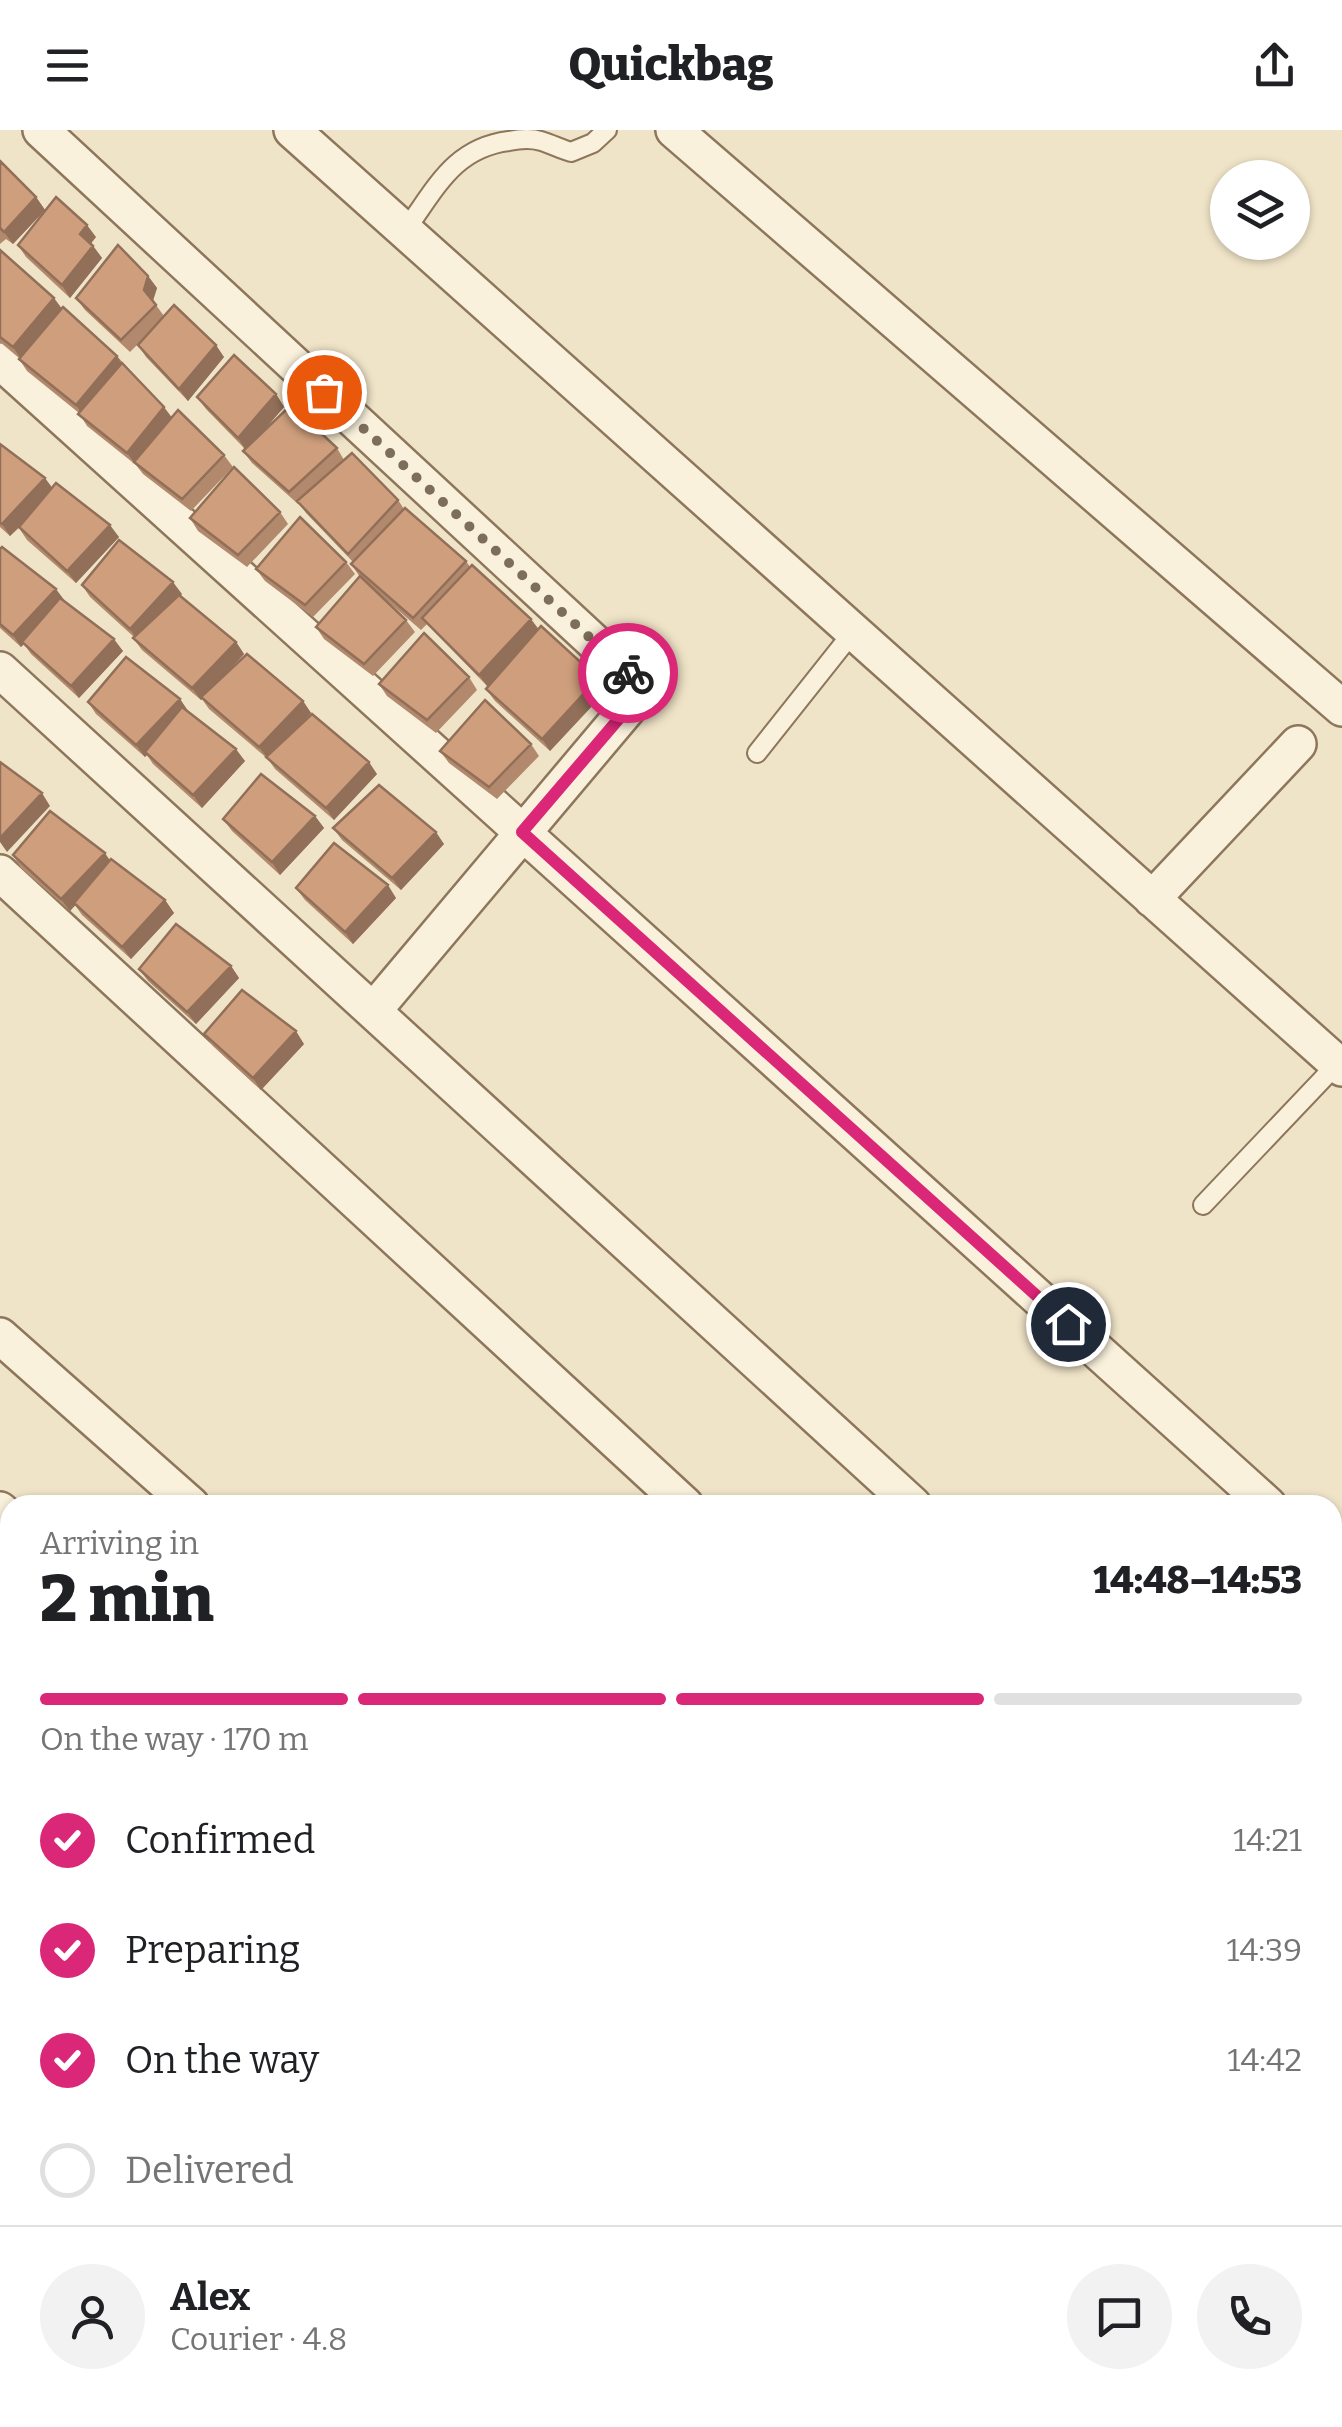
<!DOCTYPE html>
<html lang="en">
<head>
<meta charset="utf-8">
<style>
	:root { --surface:#fff; --page:#f2f2f2; --text:#202124; --muted:#757577; --line:#e0e0e0; --accent:#db2777 }
	body { margin:0; font-family:Bitter,serif; background:var(--page); color:var(--text); height:100vh; display:flex; flex-direction:column; font-size:38px; white-space:nowrap }
	* { box-sizing:border-box; margin:0 }
	p { font-size:32px; color:var(--muted) }
	.icon { flex:none; width:55px; height:55px; fill:none; stroke:currentColor; stroke-width:2; stroke-linecap:round; stroke-linejoin:round }
	.map { position:relative; flex:1; overflow:hidden }
	.side { position:absolute; left:0px; top:1365px; width:1342px; height:932px; display:flex; flex-direction:column; background:var(--surface); border-radius:30px 30px 0 0; box-shadow:0 2px 8px #0004 }
	.side>* { flex:none }
	.tools { position:absolute; left:1210px; top:30px; display:grid; gap:20px }
	.tools a { display:grid; place-items:center; width:100px; height:100px; border-radius:50%; background:var(--surface); box-shadow:0 2px 8px #0004; font-size:50px }
	.pin { position:absolute; display:grid; place-items:center; width:85px; height:85px; color:#fff; margin:-42px; border:5px solid #fff; border-radius:50%; box-shadow:0 2px 10px #0007 }
	.courier { position:absolute; display:grid; place-items:center; width:100px; height:100px; margin:-50px; border:8px solid #db2777; border-radius:50%; background:#fff; color:#222; box-shadow:0 2px 12px #0007 }
	.head em { font-style:normal; font-weight:800 }
	.head div { display:flex; flex-direction:column-reverse }
	.head { display:flex; align-items:center; justify-content:space-between; height:170px; padding:0 40px }
	h1 { font-size:65px; font-weight:800; line-height:75px }
	.bar { display:grid; grid-template-columns:repeat(4,1fr); gap:15px 10px; align-content:center; height:120px; padding:0 40px }
	.bar i { height:12px; border-radius:8px; background:var(--line) }
	.bar .current { background:var(--accent) }
	.bar p { grid-column:span 4 }
	.line { display:flex; align-items:center; gap:25px; padding:0 40px; border-top:2px solid var(--line) }
	.line div { flex:1 }
	.round { display:grid; place-items:center; flex:none; width:105px; height:105px; border-radius:52px; background:var(--page) }
	ol { padding:0 40px; list-style:none }
	li { display:flex; align-items:center; gap:30px; height:110px }
	li p { margin-inline-start:auto }
	li .icon { padding:10px; border-radius:50%; background:var(--accent); color:#fff; stroke-width:4 }
	li:last-child { color:var(--muted) }
	li i { width:55px; height:55px; border:5px solid var(--line); border-radius:50% }
	header { display:flex; justify-content:space-between; align-items:center; height:130px; padding:0 40px; background:var(--surface); font-size:45px; font-weight:800 }
	.map>svg:first-child { display:block }
</style>
</head>
<body>
<header><svg class="icon" aria-label="menu" viewBox="0 0 24 24"><path d="M4 6h16M4 12h16M4 18h16"/></svg>Quickbag<svg class="icon" aria-label="share" viewBox="0 0 24 24"><path d="M12 15V3M7 8l5-5 5 5M5 13v7h14v-7"/></svg></header>
<div class="map">
<svg width="1342" height="2297" viewBox="0 0 1342 2297">
	<rect width="100%" height="100%" fill="#f0e4c8"/>
	<path fill="#a9c4bc" stroke="#6f938a" stroke-width="2.5" d="M0,1483L10,1492V1656L0,1647Z
		M784,2288H893L902,2297H773Z"/>
	<g fill="none" stroke-linecap="round" stroke-linejoin="round">
		<g stroke="#8d765c" stroke-width="22">
			<path id="service" d="M404,102C436,59 453,18 509,11C519,9 531,8 541,11C551,14 561,19 571,22L593,13L607,0
				M757,623L853,502
				M1203,1075L1337,934"/>
		</g>
		<g stroke="#8d765c" stroke-width="40">
			<path id="minor" d="M41,0L636,551L639,560L634,571L373,881
				M292,0L1342,938
				M674,0L1342,578
				M0,231L1268,1375
				M0,540L913,1375
				M0,743L685,1375
				M1152,769L1298,614
				M0,1206L191,1375
				M0,1380L10,1389
				M1332,1433L1342,1442
				M1332,1762L1342,1771
				M0,1829L10,1815
				M1332,1972L1342,1981
				M0,2020L10,2029
				M0,2214L10,2198
				M295,2288L306,2297
				M1006,2288L1016,2297
				M1223,2288L1234,2297
				M208,2297L214,2288
				M472,2297L479,2288"/>
		</g>
		<use href="#service" stroke="#faf1dc" stroke-width="18"/>
		<use href="#minor" stroke="#faf1dc" stroke-width="35"/>
	</g>
	<path fill="#b2896c" d="M0,31L36,67L45,80L13,114L6,109L0,114Z
		M96,107L91,113L102,128L70,168L26,127L18,115Z
		M0,120L61,178L117,226L172,288L224,325L233,337L191,381L143,344L136,335L87,296L79,283L27,241L19,229V228L0,212Z
		M148,146L157,158L153,171L164,186L224,227L188,271L146,227L138,215L146,206L130,222L85,180L76,168Z
		M276,264L284,277L259,306L337,318L344,330L398,370L404,379L466,431L470,437L538,499L598,548L607,560L550,621L495,571L486,559L488,557L427,494L421,500L371,457L406,490L415,502L373,546L324,509L316,497L360,447L351,434L353,432L306,383L299,373L298,374L252,333L243,321L245,319L206,279L197,267Z
		M0,314L52,358L119,407L76,453L27,410L19,398L10,406L0,397Z
		M280,382L288,394L247,437L198,401L190,388Z
		M0,419L64,471L123,521L79,568L31,524L24,514L21,517L0,498Z
		M346,432L355,444L313,487L265,451L256,439Z
		M82,455L182,464L180,466L236,512L244,524L228,541L303,571L311,583L297,598L377,644L334,690L275,639L268,629L209,579L202,569L201,570L142,520L133,508L134,507L90,467Z
		M469,547L477,560L436,603L387,566L379,554Z
		M180,569L188,581L245,631L202,678L153,634L147,625L145,627L96,584L88,572Z
		M531,614L539,626L497,669L449,633L440,621Z
		M315,686L324,698L280,745L232,701L223,689Z
		M333,698L444,714L401,760L342,710Z
		M13,725L110,730L165,770L174,783L131,829L82,785L75,775L70,781L21,738Z
		M296,758L396,768L353,814L305,770Z
		M231,836L239,848L196,894L148,851L139,839Z
		M204,904L304,914L261,960L213,916Z
		M10,1879V1983L0,1976V1943L2,1939L0,1937V1899L3,1896L0,1892Z"/>
	<path fill="#916f58" d="M36,67L45,80L13,114L4,102Z
		M87,95L96,107L89,116L80,104Z
		M93,116L102,128L70,168L62,155Z
		M148,146L157,158L152,173L144,160Z
		M54,168L63,180L21,229L13,217Z
		M216,215L224,227L188,271L179,259Z
		M117,226L125,239L84,287L76,275Z
		M276,264L284,277L246,321L238,308Z
		M164,277L173,289L134,332L136,335L127,323Z
		M45,348L54,360L10,406L2,394Z
		M110,395L119,407L76,453L67,441Z
		M173,452L182,464L138,511L130,499Z
		M56,459L65,471L21,517L13,505Z
		M531,489L540,501L488,557L479,545Z
		M114,509L123,521L79,568L71,556Z
		M236,512L244,524L201,570L192,558Z
		M598,548L607,560L550,621L542,609Z
		M180,569L188,581L145,627L136,615Z
		M303,571L311,583L268,629L259,617Z
		M236,619L245,631L202,678L193,665Z
		M369,632L377,644L334,690L326,678Z
		M42,663L50,676L7,722L0,712V708Z
		M315,686L324,698L280,745L272,732Z
		M436,702L444,714L401,760L392,748Z
		M105,723L113,735L70,781L61,769Z
		M388,755L396,768L353,814L345,802Z
		M165,770L174,783L131,829L122,817Z
		M231,836L239,848L196,894L187,882Z
		M296,901L304,914L261,960L253,948Z
		M10,1754V1777L0,1790V1767Z
		M354,2288H372L365,2297H348Z
		M449,2288H466L460,2297H442Z
		M617,2288H634L628,2297H611Z"/>
	<path fill="#cf9f7d" stroke="#916f58" stroke-width="2.5" d="M0,31L36,67L4,102L0,98Z
		M56,67L87,95L80,104L93,116L62,155L18,115Z
		M118,115L148,146L144,160L156,175L121,210L76,168Z
		M0,120L54,168L13,217L0,207Z
		M174,175L216,215L179,259L138,215Z
		M63,177L117,226L76,275L19,229Z
		M234,225L276,264L238,308L197,267Z
		M122,233L164,277L127,323L78,284Z
		M291,275L337,318L289,362L243,321Z
		M178,280L224,325L182,369L134,332Z
		M0,314L45,348L2,394L0,393Z
		M352,323L398,370L348,424L297,371Z
		M234,337L280,382L238,425L190,388Z
		M56,353L110,395L67,441L19,397Z
		M405,378L466,431L413,488L351,434Z
		M300,387L346,432L305,475L256,439Z
		M119,410L173,452L130,499L82,455Z
		M2,417L56,459L13,505L0,494V419Z
		M472,435L531,489L479,545L422,488Z
		M360,446L406,490L364,534L316,497Z
		M179,465L236,512L192,558L133,508Z
		M60,468L114,509L71,556L22,512Z
		M541,496L598,548L542,609L486,559Z
		M424,503L469,547L427,590L379,554Z
		M247,524L303,571L259,617L201,567Z
		M126,527L180,569L136,615L88,572Z
		M485,570L531,614L489,657L440,621Z
		M182,577L236,619L193,665L145,622Z
		M312,584L369,632L326,678L266,627Z
		M0,632L42,663L0,708Z
		M261,644L315,686L272,732L223,689Z
		M379,655L436,702L392,748L333,698Z
		M50,681L105,723L61,769L13,725Z
		M334,713L388,755L345,802L296,758Z
		M111,729L165,770L122,817L74,773Z
		M176,794L231,836L187,882L139,839Z
		M242,860L296,901L253,948L204,904Z
		M0,1686L10,1694V1754L0,1767Z
		M10,1879V1977L0,1970V1943L4,1936L0,1932V1899L3,1896L0,1891Z
		M310,2288H354L348,2297H321Z
		M362,2288H449L442,2297H355Z
		M543,2288H617L611,2297H546L540,2293Z
		M632,2288H634L647,2297H626Z"/>
	<g fill="none" stroke-linecap="round" stroke-linejoin="round">
		<path stroke="#7c6e5b" stroke-width="10" stroke-dasharray="0 18" d="M324,262L628,543"/>
		<path stroke="#db2777" stroke-width="12" d="M628,543C637,552 641,559 634,571L522,702L1068,1194"/>
	</g>
</svg>
<div class="tools">
<a><svg class="icon" aria-label="layers" viewBox="0 0 24 24"><path d="M12 4l9 5-9 5-9-5zM3 14l9 5 9-5"/></svg></a>
</div>
<div class="pin" style="left:324px;top:262px;background:#ea580c"><svg class="icon" aria-label="bag" viewBox="0 0 24 24"><path d="M5 8h14l-1 12H6zM9 8a3 3 0 0 1 6 0"/></svg></div>
<div class="pin" style="left:1068px;top:1194px;background:#1f2937"><svg class="icon" aria-label="home" viewBox="0 0 24 24"><path d="M3 11l9-7 9 7M6 9v11h12V9"/></svg></div>
<div class="courier" style="left:628px;top:543px"><svg class="icon" aria-label="bike" viewBox="0 0 24 24"><circle cx="6" cy="16" r="4"/><circle cx="18" cy="16" r="4"/><path d="M6 16l4-8h5l3 8M10 8l3 8H6M13 5h3"/></svg></div>
<section class="side">
<div class="head"><div><h1>2 min</h1><p>Arriving in</p></div><em>14:48–14:53</em></div>
<div class="bar"><i class="current"></i><i class="current"></i><i class="current"></i><i></i><p>On the way · 170 m</p></div>
<ol>
<li><svg class="icon" aria-label="check" viewBox="0 0 24 24"><path d="M5 12l5 5 9-10"/></svg>Confirmed<p>14:21</p></li>
<li><svg class="icon" aria-label="check" viewBox="0 0 24 24"><path d="M5 12l5 5 9-10"/></svg>Preparing<p>14:39</p></li>
<li><svg class="icon" aria-label="check" viewBox="0 0 24 24"><path d="M5 12l5 5 9-10"/></svg>On the way<p>14:42</p></li>
<li><i></i>Delivered</li>
</ol>
<div class="line" style="height:180px"><a class="round"><svg class="icon" aria-label="person" viewBox="0 0 24 24"><circle cx="12" cy="8" r="4"/><path d="M4 21q1-7 8-7t8 7"/></svg></a><div><b>Alex</b><p>Courier · 4.8</p></div><a class="round"><svg class="icon" aria-label="chat" viewBox="0 0 24 24"><path d="M4 5h16v11H9l-5 4z"/></svg></a><a class="round"><svg class="icon" aria-label="phone" viewBox="0 0 24 24"><path d="M5 4h4l2 5-3 2q2 4 5 5l2-3 5 2v4C11 20 4 13 5 4z"/></svg></a></div>
</section>
</div>
</body>
</html>
